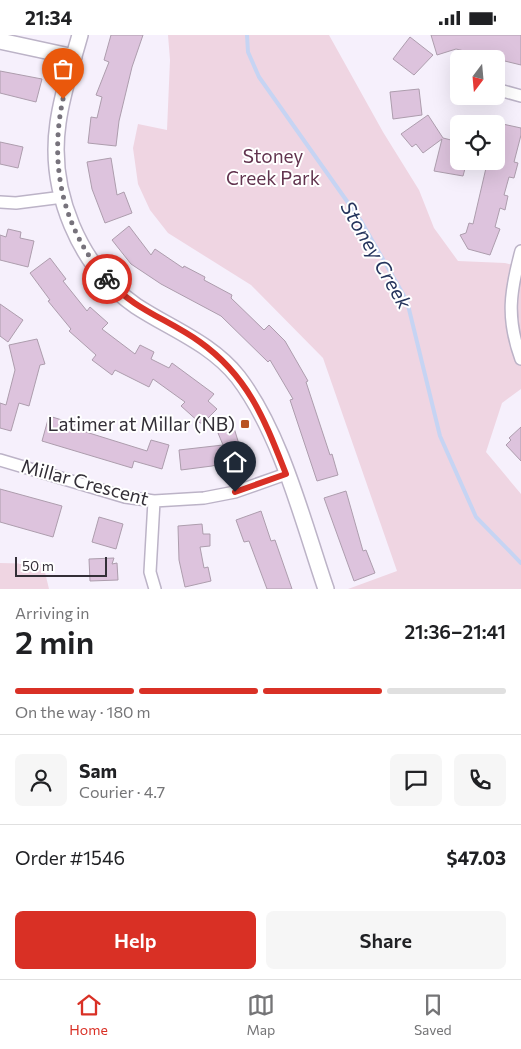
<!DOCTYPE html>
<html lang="en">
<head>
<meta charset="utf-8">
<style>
	:root { --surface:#fff; --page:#f6f6f6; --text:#202124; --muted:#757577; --line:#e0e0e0; --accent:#d93025 }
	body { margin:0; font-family:Commissioner,sans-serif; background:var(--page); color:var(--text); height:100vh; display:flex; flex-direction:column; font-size:19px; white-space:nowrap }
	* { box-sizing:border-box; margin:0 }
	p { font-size:16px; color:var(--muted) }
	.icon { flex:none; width:28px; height:28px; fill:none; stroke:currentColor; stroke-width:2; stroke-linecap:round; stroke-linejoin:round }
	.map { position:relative; height:554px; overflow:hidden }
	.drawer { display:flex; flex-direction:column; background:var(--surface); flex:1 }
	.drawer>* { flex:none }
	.needle { width:32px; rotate:196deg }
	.tools { position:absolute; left:450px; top:15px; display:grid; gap:10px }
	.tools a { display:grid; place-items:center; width:55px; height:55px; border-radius:8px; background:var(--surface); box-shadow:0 5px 20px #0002; font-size:25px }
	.scale { position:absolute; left:15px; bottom:12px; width:92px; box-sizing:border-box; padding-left:5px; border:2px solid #332f37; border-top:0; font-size:14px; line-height:18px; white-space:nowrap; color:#332f37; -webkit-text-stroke:4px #fff; paint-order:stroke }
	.pin { position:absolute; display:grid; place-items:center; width:42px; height:42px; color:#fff; margin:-51px -21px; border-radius:50% 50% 50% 0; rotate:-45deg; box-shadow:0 0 5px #0007 }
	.pin .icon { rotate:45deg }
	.courier { position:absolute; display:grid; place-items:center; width:50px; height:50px; margin:-25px; border:4px solid #d93025; border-radius:50%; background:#fff; color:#222; box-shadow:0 1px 6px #0007 }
	.head em { font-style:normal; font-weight:600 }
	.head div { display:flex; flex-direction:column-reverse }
	.head { display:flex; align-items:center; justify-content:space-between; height:85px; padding:0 15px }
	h1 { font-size:32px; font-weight:600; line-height:38px }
	.bar { display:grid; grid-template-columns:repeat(4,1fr); gap:8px 5px; align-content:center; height:60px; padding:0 15px }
	.bar i { height:6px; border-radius:4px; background:var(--line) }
	.bar .on { background:var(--accent) }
	.bar p { grid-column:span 4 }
	.line { display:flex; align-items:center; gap:12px; padding:0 15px; border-top:1px solid var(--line) }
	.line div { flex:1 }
	.round { display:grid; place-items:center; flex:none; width:52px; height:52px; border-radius:8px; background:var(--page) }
	.action { display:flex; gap:10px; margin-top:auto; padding:10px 15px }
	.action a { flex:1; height:58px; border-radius:8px; background:var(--accent); color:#fff; font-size:20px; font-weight:600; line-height:58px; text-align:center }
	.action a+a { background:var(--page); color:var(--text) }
	.status { display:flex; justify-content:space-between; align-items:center; height:35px; padding:0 25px; background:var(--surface); direction:ltr }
	.status svg { height:14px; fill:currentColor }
	.tab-bar { display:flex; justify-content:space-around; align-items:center; height:70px; border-top:1px solid var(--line); background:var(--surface); font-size:14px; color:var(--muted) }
	.tab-bar a { display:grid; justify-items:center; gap:2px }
	.tab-bar .on { color:var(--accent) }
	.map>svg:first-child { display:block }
</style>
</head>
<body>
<div class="status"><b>21:34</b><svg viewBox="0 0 49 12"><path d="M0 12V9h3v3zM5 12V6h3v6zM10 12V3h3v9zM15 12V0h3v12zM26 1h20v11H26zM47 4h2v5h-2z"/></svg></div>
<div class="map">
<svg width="521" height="554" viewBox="0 0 521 554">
	<rect width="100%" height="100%" fill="#f6f0fc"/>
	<path fill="#efd5e2" d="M168,0H329L383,97L419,155L434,193L458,226L505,228L521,232V354L502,368L486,417L521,459V554H348L397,536L323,323L251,250L168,198L150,175L138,149L133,113L138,89L167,95L170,25Z
		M0,528L43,529L49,554H0Z"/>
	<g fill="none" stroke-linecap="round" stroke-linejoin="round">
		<path stroke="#c6d4f3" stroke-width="4" d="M247,0L248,17L259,42L361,186L407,266L440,401L476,482L521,528"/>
	</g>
	<path fill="#ddc3dd" stroke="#ad9dad" d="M111,0H143L132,32L119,86L116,111L88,108L91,82L97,83L102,62L96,60L109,27L104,25Z
		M431,0H521V30L456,14L437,20Z
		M410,2L433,20L414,40L393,24Z
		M0,36L42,44L36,67L0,58Z
		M419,54L422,80L393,84L390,57Z
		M428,80L443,103L459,107V126H467L463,141L434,136L442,104L423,118L416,109L412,112L401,99Z
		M498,88L521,93V100L514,127L518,128L514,143L509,142L504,160L508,161L505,175L500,173L495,192L500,194L490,220L468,214L460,200L466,198L469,188L473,189L486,133H488L490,126H496Z
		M0,107L23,112L18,133L0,129Z
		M111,123L117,160L124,157L132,178L105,188L92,154L87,127Z
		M129,191L151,220L155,214L183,233L184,231L205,242L204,245L232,260L231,263L264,295L269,290L285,306L308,346L306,347L330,420L332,419L338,440L317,446L290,365L293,364L270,325L268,327L221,281L161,249L131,229L112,205Z
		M8,194L21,197L20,203L34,206L28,232L0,225V200L6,202Z
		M50,223L66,244L63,246L87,276L90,272L108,288L102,294L135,319L140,310L154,317L151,324L169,333L172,328L214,359L208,366L217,374L203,388H200L181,371L185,367L153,344L149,352L115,335L112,340L92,325L96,320L69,296L71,294L48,266L50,265L30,238Z
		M0,269L23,285L8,307L0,301Z
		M37,304L45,329L40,330L29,371L19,368L11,396L0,393V368L6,370L15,335L9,310Z
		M49,381L75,389L73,393L147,416L151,405L169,410L162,434L134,426L132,433L42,406Z
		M521,392V426L506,410L511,405L509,403Z
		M234,393L243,422L212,431L181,435L179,415L223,410L218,398Z
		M0,454L62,471L53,502L0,487Z
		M346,456L363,516L366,515L375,538L354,546L324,463Z
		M261,476L271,506L275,505L292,554H267L249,506L244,507L236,485Z
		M99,482L123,489L116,514L92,507Z
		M202,489L203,499H210V511L200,512L204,533L208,532L211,546L185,552L179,525L178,491Z
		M114,523L112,529L117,528L118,545L90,546L89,524Z"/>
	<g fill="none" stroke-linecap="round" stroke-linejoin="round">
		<g stroke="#bcb3c7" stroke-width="14">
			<path id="street" d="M496,54L521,61
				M457,58L459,57
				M0,167L16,168L63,162
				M521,216C510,257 506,283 521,324
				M0,425L125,462L154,466L204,463L235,457L286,439
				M154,466L150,537L155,554"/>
		</g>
		<g stroke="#bcb3c7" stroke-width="18">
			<path id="secondary" d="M80,0C72,29 62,58 58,88C48,156 79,232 136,271C171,294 211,308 238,342C281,398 303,487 326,554
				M0,6L74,22"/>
		</g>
		<use href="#street" stroke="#fff" stroke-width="11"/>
		<use href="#secondary" stroke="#fff" stroke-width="15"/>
	</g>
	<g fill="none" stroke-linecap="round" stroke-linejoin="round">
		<path stroke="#77737c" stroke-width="5" stroke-dasharray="0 9" d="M63,64C49,129 62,194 107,244"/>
		<path stroke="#d93025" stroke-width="6" d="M107,244C134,275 168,284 200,307C249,342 265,386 286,439L235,457"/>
	</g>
	<rect fill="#b95522" stroke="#fff" stroke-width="2" x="240" y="384" width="10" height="10" rx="2.5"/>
	<g text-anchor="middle" stroke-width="4" stroke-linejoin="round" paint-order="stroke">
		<g font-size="19" fill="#62344f" stroke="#fff">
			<text x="273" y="128">Stoney<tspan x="273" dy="22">Creek Park</tspan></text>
		</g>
		<g font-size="19" fill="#332f37" stroke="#fff" text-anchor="end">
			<text x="235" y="396">Latimer at Millar (NB)</text>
		</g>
		<g font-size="19" fill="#332f37" stroke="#fff">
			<text transform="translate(85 447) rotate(15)" y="7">Millar Crescent</text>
		</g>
		<g font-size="20" font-style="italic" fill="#25345d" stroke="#fff">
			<text transform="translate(376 220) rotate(60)" y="7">Stoney Creek</text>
		</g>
	</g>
</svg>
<div class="tools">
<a><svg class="needle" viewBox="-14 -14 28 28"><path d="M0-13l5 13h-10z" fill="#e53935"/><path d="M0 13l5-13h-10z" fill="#757577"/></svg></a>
<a><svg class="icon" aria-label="locate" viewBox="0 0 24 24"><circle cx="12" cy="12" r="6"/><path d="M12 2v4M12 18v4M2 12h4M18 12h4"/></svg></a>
</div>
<div class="scale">50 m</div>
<div class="pin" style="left:63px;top:64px;background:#ea580c"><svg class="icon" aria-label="bag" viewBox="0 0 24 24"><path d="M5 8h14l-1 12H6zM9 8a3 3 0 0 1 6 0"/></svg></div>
<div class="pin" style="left:235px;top:457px;background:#1f2937"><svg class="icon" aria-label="home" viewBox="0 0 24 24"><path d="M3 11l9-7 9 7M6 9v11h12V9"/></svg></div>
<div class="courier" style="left:107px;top:244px"><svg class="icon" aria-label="bike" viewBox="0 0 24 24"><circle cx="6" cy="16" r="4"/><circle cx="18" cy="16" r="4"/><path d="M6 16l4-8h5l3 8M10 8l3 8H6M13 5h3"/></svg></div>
</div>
<section class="drawer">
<div class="head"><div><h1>2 min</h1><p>Arriving in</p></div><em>21:36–21:41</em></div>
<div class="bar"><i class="on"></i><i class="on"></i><i class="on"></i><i></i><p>On the way · 180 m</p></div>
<div class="line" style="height:90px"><a class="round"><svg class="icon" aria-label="person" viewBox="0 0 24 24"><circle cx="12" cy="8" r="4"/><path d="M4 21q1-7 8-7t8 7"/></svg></a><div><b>Sam</b><p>Courier · 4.7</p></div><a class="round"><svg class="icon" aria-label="chat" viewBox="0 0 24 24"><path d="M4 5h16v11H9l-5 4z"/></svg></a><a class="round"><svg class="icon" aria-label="phone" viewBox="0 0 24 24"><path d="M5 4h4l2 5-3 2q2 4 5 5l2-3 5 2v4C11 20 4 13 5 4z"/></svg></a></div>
<div class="line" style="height:65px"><div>Order #1546</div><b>$47.03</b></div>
<div class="action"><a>Help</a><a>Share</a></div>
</section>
<nav class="tab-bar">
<a class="on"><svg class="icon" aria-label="home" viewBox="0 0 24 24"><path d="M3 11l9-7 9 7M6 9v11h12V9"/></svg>Home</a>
<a><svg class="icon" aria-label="map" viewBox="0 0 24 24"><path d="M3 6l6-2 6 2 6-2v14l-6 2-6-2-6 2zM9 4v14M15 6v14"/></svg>Map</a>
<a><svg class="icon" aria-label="saved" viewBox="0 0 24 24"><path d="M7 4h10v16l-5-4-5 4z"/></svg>Saved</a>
</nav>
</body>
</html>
